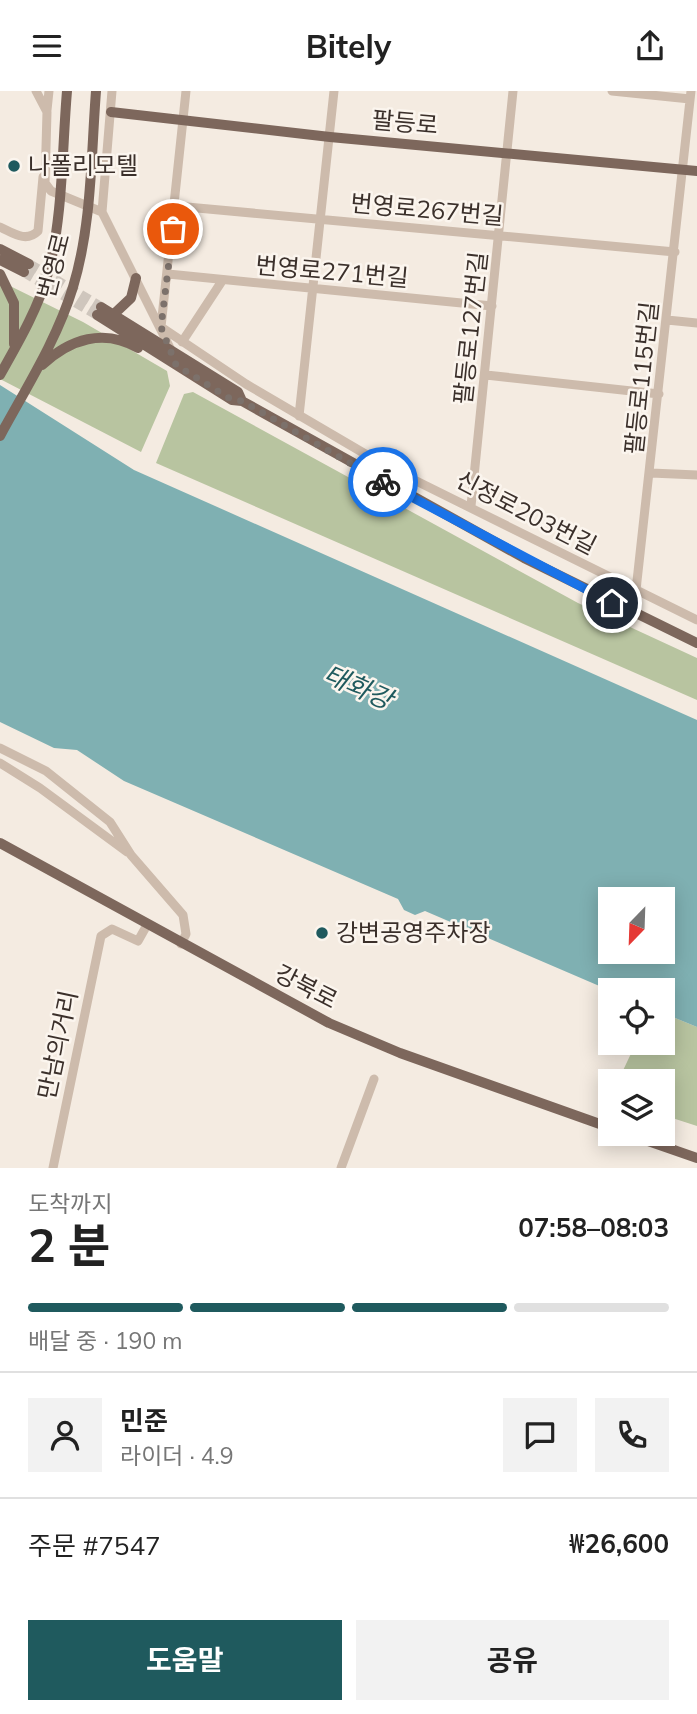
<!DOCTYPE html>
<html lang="ko">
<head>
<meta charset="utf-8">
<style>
	:root { --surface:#fff; --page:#f2f2f2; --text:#222; --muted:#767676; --line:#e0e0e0; --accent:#1f5a5e }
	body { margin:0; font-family:Mulish,"Noto Sans KR",sans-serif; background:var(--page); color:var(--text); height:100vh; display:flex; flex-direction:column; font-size:26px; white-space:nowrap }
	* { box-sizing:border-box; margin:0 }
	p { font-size:23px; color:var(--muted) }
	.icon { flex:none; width:38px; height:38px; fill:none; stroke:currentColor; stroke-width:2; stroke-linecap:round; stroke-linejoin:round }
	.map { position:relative; height:1077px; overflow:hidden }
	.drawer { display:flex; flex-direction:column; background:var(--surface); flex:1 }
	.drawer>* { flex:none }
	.needle { width:46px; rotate:203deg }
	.controls { position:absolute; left:598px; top:796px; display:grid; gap:14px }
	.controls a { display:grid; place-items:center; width:77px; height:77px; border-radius:0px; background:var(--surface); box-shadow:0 4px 18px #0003; font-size:35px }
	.pin { position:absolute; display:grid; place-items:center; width:60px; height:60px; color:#fff; margin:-30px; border:4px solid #fff; border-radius:50%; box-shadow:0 2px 7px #0007 }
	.courier { position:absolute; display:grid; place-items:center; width:70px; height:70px; margin:-35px; border:5px solid #1a73e8; border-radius:50%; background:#fff; color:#222; box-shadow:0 2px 9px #0007 }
	.overview em { font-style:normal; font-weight:700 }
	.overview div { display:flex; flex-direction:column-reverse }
	.overview { display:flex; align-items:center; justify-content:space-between; height:119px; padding:0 28px }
	h1 { font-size:46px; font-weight:700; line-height:52px }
	.bar { display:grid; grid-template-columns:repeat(4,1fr); gap:10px 7px; align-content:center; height:84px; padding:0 28px }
	.bar i { height:9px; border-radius:5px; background:var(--line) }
	.bar .selected { background:var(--accent) }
	.bar p { grid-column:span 4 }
	.line { display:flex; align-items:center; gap:18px; padding:0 28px; border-top:2px solid var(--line) }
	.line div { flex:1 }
	.round { display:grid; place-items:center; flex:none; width:74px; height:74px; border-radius:0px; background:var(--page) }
	.button { display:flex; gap:14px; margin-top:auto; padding:14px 28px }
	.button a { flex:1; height:80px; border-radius:0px; background:var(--accent); color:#fff; font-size:28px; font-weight:700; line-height:80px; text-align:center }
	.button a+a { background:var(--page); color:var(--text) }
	header { display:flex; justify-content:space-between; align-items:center; height:91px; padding:0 28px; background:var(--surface); font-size:32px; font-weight:700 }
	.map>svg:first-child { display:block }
</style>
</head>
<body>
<header><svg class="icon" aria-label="menu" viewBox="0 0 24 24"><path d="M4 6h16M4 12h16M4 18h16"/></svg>Bitely<svg class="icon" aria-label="share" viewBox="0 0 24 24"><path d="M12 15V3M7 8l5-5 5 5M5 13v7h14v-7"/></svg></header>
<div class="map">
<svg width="697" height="1077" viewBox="0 0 697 1077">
	<rect width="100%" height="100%" fill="#f4ebe1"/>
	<path fill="#b8c4a0" d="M0,190L83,231L167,280L170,295L141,361L0,288Z
		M193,301L578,512L697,567V609L156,372L184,303Z
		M663,922L697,936V1035L663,1024V990H618L636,952H663Z"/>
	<path fill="#7fb0b2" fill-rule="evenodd" d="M0,294L134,379L697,629V936L663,922V900H611L425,820L415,824L404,819L398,808L124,690L77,659L54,657L0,631ZM611,808H663V861H611Z"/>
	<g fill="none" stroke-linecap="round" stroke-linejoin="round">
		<path stroke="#cfc6bd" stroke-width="10" stroke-dasharray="10 5" stroke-linecap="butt" d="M29,173L101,216
			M24,181L97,224"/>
		<path stroke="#cdbbac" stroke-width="9" d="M36,0L47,21L45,92L51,100L102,121L112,0
			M612,0L690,8
			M47,19L49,0
			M176,115L675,161
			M102,121L172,261
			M0,136C13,142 26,152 38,140L43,86
			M168,183L492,215
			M667,229L697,232
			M161,236L246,293L384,374L697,529
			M161,236L186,0
			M182,251L222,190
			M486,284L659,303
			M299,325L334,0
			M651,382L697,384
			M471,415L513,0
			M636,499L691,0
			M0,657L46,680L110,731L131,764L183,824L186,843L181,853
			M0,672L40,697L127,761
			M53,1077L101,845L112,838L138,850L147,834
			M341,1077L374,988"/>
		<path stroke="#7d675c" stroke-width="10" d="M111,21L330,46L697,80
			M0,158L29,173
			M0,169L24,181
			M0,183L14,212V253
			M101,216L238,301L242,310
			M114,223L131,207L136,187
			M97,224L232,309L242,310L524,467L697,552
			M42,274C70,248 104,237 138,257
			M0,284C18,252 38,218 48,182C63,127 62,58 67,0
			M0,345C26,297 57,249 73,196C92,134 91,64 96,0
			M0,752L329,932L400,962L611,1037
			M628,1043L697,1067"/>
	</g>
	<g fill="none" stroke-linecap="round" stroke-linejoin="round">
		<path stroke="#7c716b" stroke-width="7" stroke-dasharray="0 12.6" d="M173,138L161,236L176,274L232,309L242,310L383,391"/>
		<path stroke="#1a73e8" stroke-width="9" d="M383,391L612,512"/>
	</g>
	<g fill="#1f5a5e" stroke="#fbf5ee" stroke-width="2.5">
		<circle cx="14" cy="75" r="7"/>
		<circle cx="322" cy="842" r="7"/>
	</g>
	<g text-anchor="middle" stroke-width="5" stroke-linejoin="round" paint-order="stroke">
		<g font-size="24" fill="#3b302b" stroke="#fbf5ee">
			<text transform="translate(405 32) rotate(5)" y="8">팔등로</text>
			<text transform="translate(427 119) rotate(5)" y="8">번영로267번길</text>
			<text transform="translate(54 175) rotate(-76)" y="8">번영로</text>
			<text transform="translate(332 181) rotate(5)" y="8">번영로271번길</text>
			<text transform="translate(471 237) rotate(-84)" y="8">팔등로127번길</text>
			<text transform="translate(642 287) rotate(-84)" y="8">팔등로115번길</text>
			<text transform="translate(526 422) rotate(27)" y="8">신정로203번길</text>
			<text transform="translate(306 896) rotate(27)" y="8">강북로</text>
			<text transform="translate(58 954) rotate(-78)" y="8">만남의거리</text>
		</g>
		<g font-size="24" fill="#3b302b" stroke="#fbf5ee" text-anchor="start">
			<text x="28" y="83">나폴리모텔</text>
			<text x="336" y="850">강변공영주차장</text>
		</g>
		<g font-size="26" font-style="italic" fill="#1f5a5e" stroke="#fbf5ee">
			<text transform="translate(358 596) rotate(24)" y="9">태화강</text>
		</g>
	</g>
</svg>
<div class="controls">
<a><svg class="needle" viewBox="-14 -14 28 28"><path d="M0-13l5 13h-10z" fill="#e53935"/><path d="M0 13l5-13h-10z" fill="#767676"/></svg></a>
<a><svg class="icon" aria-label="locate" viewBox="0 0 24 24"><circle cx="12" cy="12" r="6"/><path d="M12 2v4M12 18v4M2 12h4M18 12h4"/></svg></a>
<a><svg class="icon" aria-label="layers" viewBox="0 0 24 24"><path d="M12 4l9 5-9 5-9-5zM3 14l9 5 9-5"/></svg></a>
</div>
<div class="pin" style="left:173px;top:138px;background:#ea580c"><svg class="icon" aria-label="bag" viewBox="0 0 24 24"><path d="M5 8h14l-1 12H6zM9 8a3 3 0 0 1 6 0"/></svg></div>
<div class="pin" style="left:612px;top:512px;background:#1f2937"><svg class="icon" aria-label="home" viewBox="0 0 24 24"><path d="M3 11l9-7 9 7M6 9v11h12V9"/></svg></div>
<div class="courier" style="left:383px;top:391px"><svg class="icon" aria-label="bike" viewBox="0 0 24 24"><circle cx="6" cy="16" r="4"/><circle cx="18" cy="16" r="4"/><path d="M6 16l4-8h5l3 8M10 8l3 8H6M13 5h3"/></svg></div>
</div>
<section class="drawer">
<div class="overview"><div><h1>2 분</h1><p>도착까지</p></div><em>07:58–08:03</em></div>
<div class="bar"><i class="selected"></i><i class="selected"></i><i class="selected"></i><i></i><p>배달 중 · 190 m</p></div>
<div class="line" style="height:126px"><a class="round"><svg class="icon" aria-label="person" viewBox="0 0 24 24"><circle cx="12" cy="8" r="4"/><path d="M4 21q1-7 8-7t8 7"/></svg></a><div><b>민준</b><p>라이더 · 4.9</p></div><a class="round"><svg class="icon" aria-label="chat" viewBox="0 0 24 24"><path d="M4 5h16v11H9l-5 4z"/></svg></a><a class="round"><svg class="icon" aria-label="phone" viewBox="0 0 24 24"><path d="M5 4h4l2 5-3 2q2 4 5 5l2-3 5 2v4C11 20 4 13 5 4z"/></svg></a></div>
<div class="line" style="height:91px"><div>주문 #7547</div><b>₩26,600</b></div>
<div class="button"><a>도움말</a><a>공유</a></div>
</section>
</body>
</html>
